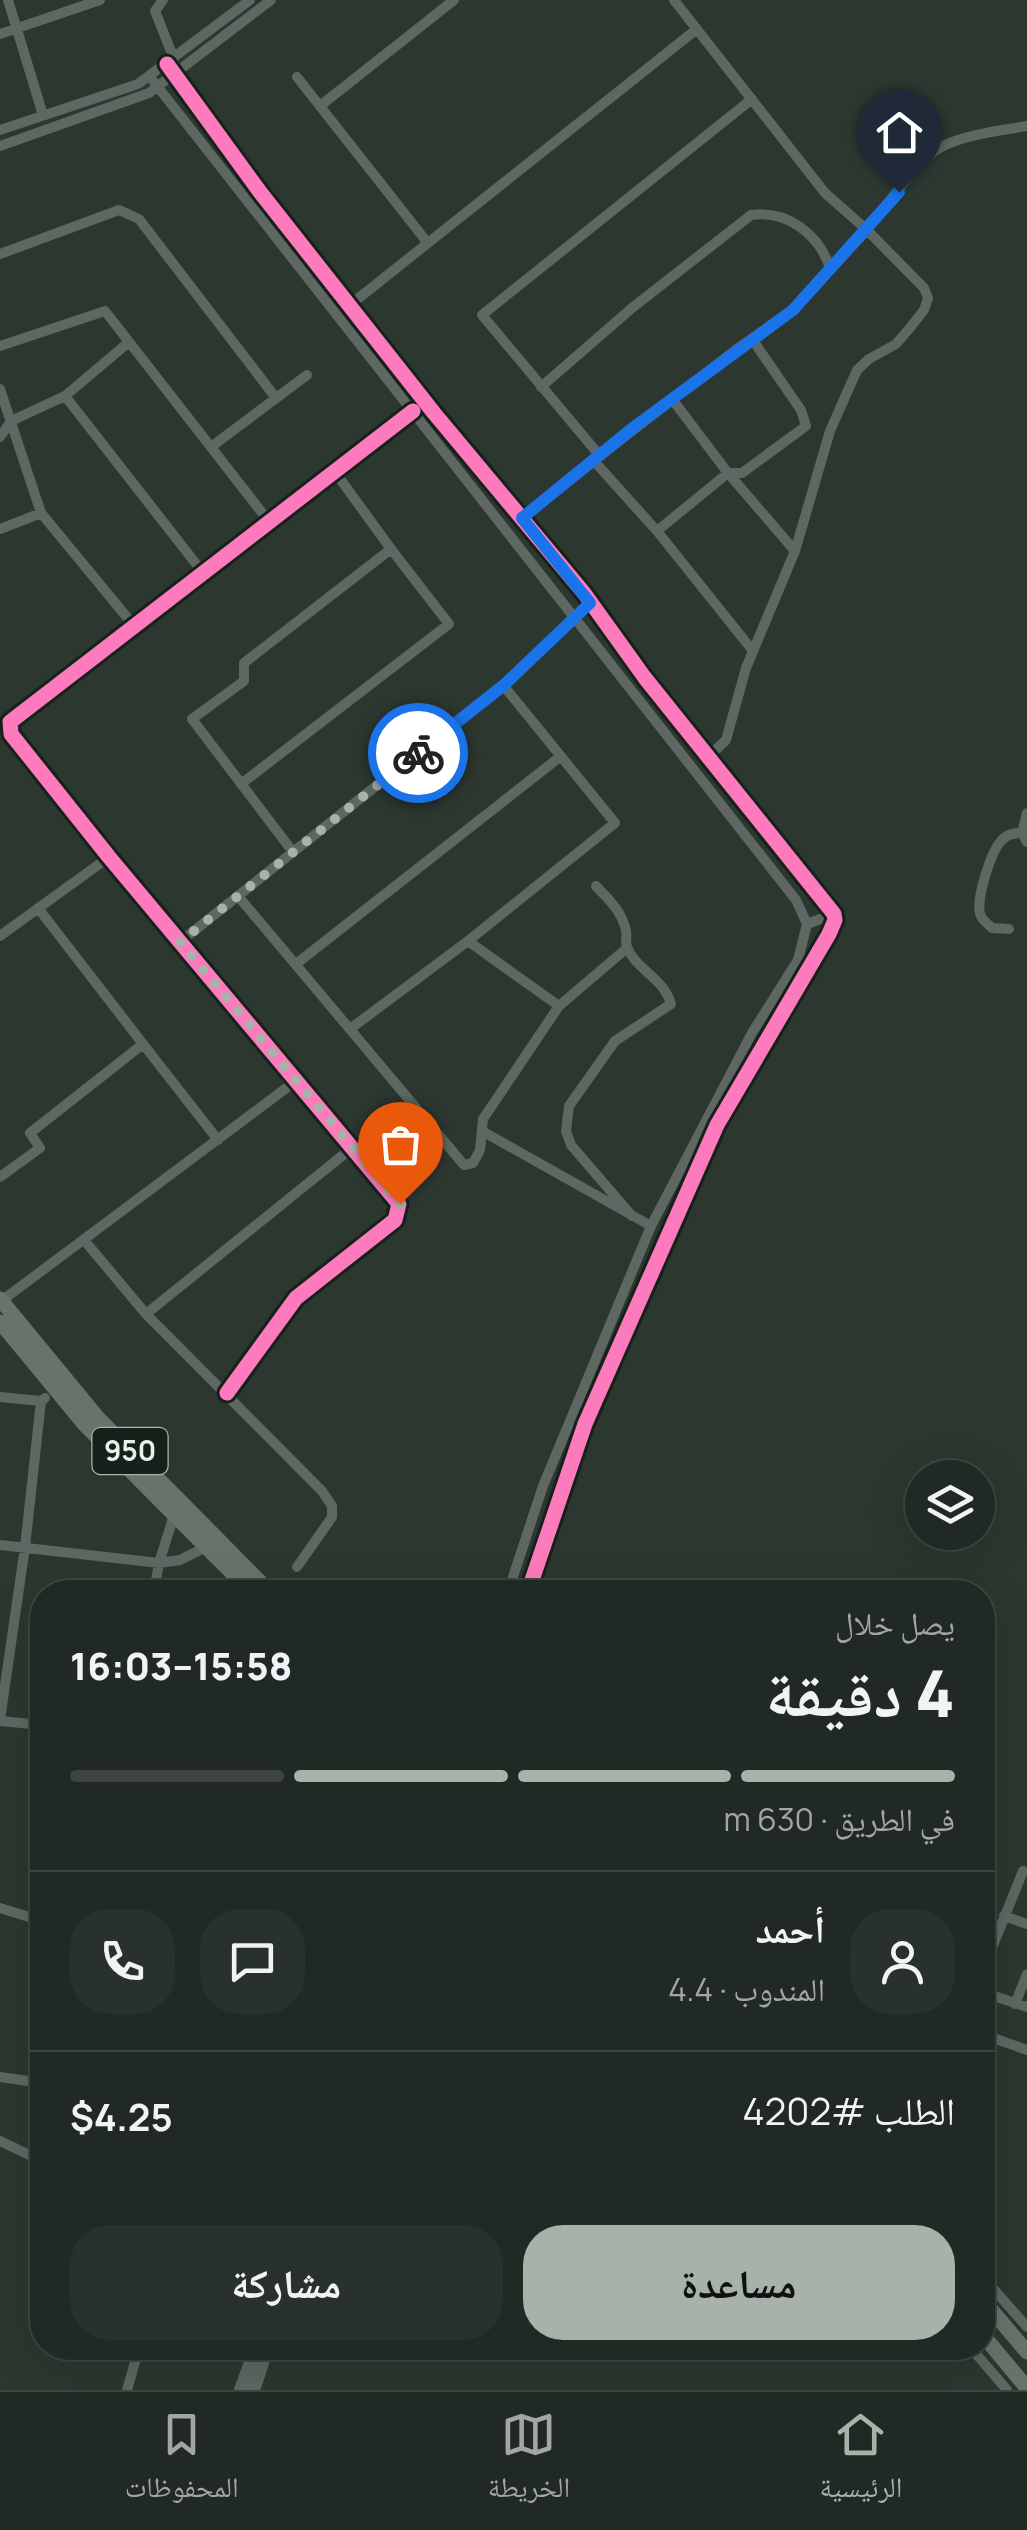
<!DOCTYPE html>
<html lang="ar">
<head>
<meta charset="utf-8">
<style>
	:root { --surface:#212924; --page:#29312c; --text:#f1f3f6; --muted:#a2a6a6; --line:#3e4541; --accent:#a6b2aa }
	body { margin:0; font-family:Manrope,"Noto Naskh Arabic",sans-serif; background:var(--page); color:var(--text); direction:rtl; height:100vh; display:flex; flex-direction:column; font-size:38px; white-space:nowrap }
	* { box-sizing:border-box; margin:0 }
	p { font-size:32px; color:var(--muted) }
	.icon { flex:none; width:55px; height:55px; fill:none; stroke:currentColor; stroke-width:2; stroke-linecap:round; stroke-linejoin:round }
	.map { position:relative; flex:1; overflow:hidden; direction:ltr }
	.panel { position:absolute; left:30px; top:1580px; width:965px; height:780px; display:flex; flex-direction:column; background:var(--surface); border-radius:40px; box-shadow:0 10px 40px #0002,0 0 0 2px var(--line); direction:rtl }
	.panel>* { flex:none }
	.controls { position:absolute; left:905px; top:1460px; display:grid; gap:20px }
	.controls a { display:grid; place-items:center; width:90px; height:90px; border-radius:50%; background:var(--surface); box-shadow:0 10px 40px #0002,0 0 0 2px var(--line); font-size:50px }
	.pin { position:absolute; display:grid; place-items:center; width:85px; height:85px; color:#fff; margin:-102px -42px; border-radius:50% 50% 50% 0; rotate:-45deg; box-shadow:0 0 10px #0007 }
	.pin .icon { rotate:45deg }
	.courier { position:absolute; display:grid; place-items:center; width:100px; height:100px; margin:-50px; border:8px solid #1a73e8; border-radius:50%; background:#fff; color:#222; box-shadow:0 2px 12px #0007 }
	.summary em { font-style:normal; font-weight:800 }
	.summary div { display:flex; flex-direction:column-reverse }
	.summary { display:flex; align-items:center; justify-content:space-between; height:170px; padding:0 40px }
	h1 { font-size:65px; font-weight:800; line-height:75px }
	.bar { display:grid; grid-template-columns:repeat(4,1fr); gap:15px 10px; align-content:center; height:120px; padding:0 40px }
	.bar i { height:12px; border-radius:8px; background:var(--line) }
	.bar .selected { background:var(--accent) }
	.bar p { grid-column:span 4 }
	.line { display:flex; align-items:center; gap:25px; padding:0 40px; border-top:2px solid var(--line) }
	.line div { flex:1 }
	.round { display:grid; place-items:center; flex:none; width:105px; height:105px; border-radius:40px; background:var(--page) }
	.action { display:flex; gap:20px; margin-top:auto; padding:20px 40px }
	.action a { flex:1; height:115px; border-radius:40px; background:var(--accent); color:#111; font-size:40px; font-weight:800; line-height:115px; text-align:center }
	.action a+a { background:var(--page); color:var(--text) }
	.tab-bar { display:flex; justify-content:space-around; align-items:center; height:140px; border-top:2px solid var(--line); background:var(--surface); font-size:28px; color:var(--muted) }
	.tab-bar a { display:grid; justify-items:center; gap:5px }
	.tab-bar .selected { color:var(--accent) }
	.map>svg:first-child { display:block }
</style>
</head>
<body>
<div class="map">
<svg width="1027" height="2390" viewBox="0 0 1027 2390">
	<rect width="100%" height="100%" fill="#2c3730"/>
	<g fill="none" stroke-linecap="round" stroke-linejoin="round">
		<path stroke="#5e6761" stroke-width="10" d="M8,0L43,115
			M163,0L155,11L174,59
			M674,0L825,193L867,230C886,207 917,160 941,147C966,134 1000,131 1027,126
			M0,34L100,0
			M167,64L260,192L434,413L584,593L645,678L834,914L835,920L829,934L717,1125L585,1424L528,1592
			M150,77L796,900L807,924L798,960L752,1033L651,1226L543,1486L508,1592
			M297,77L427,242
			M320,106L454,0
			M0,130L138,84L250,0
			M0,146L149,93L271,0
			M0,254L119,210L139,219L276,398
			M350,305L697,29
			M0,346L105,311L270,523
			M541,387L632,308L751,215C787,210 819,234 830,268
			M0,389L41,513L135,627
			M65,396L204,574
			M672,399L728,473L795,551
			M0,437L11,421L65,396L129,342
			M211,447L307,375
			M600,456L738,348L793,310L867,230L924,288L928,298L924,310L909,329L896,344L869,359L857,370L830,431L795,551L746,668L726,740L708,757
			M594,461L657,531L753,651
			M522,518L600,456L482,315L752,99
			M0,529L41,513
			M657,531L728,473H742L806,426L801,410L752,339
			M241,784L449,624L391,549
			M1027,813L1022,833L1027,842
			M293,852L192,719L244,681V663L391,549L335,472
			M596,886C609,900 622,911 626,931C627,937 625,942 627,947C636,970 664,978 671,1004L615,1041L569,1106L566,1131L571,1145L632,1216
			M238,896L464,1165L473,1163L480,1150L483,1119L559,1006L468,941
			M807,924L834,914
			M1009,929L992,928C988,924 983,921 981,916C974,903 991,852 1001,841C1007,834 1014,833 1022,833
			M0,936L109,857
			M180,942L503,685L590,603
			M296,964L561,756
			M559,1006L627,948
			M350,1029L468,941L615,823L503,685
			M143,1044L218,1140
			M482,1131L651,1226
			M0,1177L40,1148L30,1133L143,1044L38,908
			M84,1240L146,1314L353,1147
			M0,1302L297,1080
			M146,1314L322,1491L332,1506V1517L297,1567
			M227,1393L296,1298L395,1220L399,1204L109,857L11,734L10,722L413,411
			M0,1397L41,1401L45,1398
			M0,1545L159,1563L180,1560L206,1547
			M154,1592L159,1563L174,1515
			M0,1720L25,1547L41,1401
			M0,1721L42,1725
			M0,1908L42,1921
			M1004,1916L1027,1924
			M982,1973L1023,1871
			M982,1992L1027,2007
			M1015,2004L1027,1974
			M982,2034L1027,2050
			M0,2077L42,2083
			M0,2141L42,2161
			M982,2276L1027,2327
			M971,2348L1007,2390
			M127,2390L139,2348"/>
		<path stroke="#5e6761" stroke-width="14" d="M241,2390L256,2348
			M253,2390L267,2348"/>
		<path stroke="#67746c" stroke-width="15" d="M0,1299L98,1418L270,1592
			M0,1322L85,1425L251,1592
			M982,2299L1027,2352
			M982,2334L1027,2388"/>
		<g stroke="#17211b" stroke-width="21">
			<path id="cycleway" d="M167,64L260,192L434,413L584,593L645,678L834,914L835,920L829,934L717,1125L585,1424L528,1592
				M227,1393L296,1298L395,1220L399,1204L109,857L11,734L10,722L413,411"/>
		</g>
		<use href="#cycleway" stroke="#fd7abc" stroke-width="15"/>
	</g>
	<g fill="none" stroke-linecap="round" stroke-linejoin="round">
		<path stroke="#a6b2aa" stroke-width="10" stroke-dasharray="0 18" d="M400,1204L180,942L418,753"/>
		<path stroke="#1a73e8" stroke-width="12" d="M418,753L504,685L590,603L522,518L634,427L793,310L899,192"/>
	</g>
	<g text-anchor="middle" stroke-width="10" stroke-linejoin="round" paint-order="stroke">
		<rect fill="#17211b" stroke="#a9b5ad" stroke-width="2.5" x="92.5" y="1428" width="75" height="46" rx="8"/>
		<g font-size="28" font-weight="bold" fill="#e7f4eb">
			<text x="130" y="1461">950</text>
		</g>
	</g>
</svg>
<div class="controls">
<a><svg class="icon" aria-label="layers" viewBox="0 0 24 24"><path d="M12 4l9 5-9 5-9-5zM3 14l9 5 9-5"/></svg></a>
</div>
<div class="pin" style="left:400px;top:1204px;background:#ea580c"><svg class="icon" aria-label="bag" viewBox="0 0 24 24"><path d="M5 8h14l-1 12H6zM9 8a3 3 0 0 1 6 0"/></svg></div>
<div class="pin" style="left:899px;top:192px;background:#1f2937"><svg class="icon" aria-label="home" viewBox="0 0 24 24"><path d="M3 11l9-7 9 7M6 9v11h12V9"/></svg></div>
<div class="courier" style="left:418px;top:753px"><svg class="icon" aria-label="bike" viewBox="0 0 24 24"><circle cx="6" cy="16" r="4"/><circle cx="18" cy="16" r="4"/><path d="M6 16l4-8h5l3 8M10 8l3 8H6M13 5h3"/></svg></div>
<section class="panel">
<div class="summary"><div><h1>4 دقيقة</h1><p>يصل خلال</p></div><em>15:58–16:03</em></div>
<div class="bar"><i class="selected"></i><i class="selected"></i><i class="selected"></i><i></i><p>في الطريق · 630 m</p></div>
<div class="line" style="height:180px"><a class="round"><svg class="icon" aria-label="person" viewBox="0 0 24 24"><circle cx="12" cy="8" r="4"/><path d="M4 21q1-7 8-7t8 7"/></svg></a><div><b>أحمد</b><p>المندوب · 4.4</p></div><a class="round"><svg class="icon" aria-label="chat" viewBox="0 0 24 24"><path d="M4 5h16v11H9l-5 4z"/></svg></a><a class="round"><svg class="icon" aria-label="phone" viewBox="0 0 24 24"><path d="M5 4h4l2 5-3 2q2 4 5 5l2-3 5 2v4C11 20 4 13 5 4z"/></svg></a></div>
<div class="line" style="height:130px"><div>الطلب #4202</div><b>$4.25</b></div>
<div class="action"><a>مساعدة</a><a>مشاركة</a></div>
</section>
</div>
<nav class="tab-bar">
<a class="selected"><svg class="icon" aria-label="home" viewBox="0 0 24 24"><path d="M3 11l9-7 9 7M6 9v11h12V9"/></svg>الرئيسية</a>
<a><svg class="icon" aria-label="map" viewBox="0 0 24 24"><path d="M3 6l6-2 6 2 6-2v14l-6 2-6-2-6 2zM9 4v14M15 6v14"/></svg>الخريطة</a>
<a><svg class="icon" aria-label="saved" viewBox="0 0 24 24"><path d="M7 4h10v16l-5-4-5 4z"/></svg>المحفوظات</a>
</nav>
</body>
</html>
